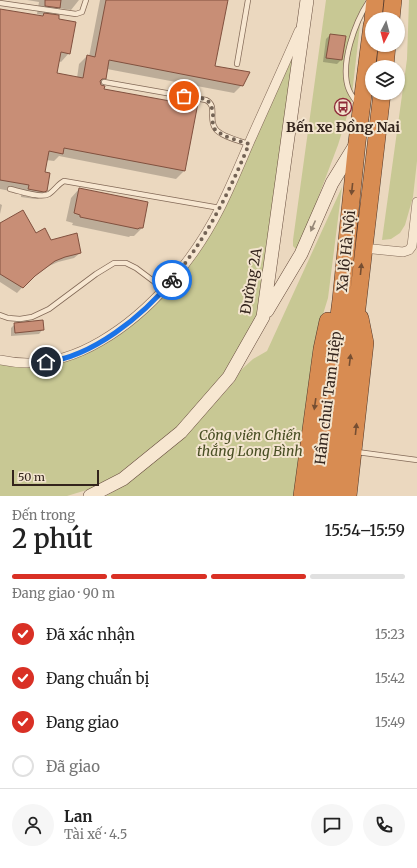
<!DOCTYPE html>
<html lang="vi">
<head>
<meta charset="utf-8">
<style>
	:root { --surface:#fff; --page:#f6f6f6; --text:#222; --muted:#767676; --line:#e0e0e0; --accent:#d93025 }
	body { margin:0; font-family:Merriweather,serif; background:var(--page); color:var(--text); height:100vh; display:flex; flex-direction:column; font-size:15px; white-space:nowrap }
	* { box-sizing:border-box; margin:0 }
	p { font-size:13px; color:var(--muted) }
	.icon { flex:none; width:22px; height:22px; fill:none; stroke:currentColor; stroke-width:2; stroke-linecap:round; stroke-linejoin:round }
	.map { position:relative; height:496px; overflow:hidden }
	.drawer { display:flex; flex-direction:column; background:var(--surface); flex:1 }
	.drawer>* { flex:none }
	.needle { width:26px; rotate:186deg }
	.buttons { position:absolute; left:365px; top:12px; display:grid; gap:8px }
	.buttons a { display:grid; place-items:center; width:40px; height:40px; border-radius:50%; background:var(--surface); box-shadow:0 1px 3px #0004; font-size:20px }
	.scale { position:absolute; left:12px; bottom:10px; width:87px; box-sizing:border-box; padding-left:4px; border:2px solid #33241c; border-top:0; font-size:11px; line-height:14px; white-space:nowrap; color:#33241c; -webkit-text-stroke:3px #f3e4ce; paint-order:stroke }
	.pin { position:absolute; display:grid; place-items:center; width:34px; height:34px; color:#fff; margin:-17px; border:2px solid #fff; border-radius:50%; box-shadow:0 1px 4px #0007 }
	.courier { position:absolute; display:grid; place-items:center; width:40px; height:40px; margin:-20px; border:3px solid #1a73e8; border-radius:50%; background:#fff; color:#222; box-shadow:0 1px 5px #0007 }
	.overview em { font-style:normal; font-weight:600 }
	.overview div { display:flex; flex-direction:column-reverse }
	.overview { display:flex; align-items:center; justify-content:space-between; height:68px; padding:0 12px }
	h1 { font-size:26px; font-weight:600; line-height:30px }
	.bar { display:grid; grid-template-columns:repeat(4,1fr); gap:6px 4px; align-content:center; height:48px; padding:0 12px }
	.bar i { height:5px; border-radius:3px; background:var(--line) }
	.bar .current { background:var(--accent) }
	.bar p { grid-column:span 4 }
	.line { display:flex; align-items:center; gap:10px; padding:0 12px; border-top:1px solid var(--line) }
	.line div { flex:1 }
	.round { display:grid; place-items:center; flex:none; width:42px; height:42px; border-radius:21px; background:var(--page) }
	ol { padding:0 12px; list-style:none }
	li { display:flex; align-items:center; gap:12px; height:44px }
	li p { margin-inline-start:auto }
	li .icon { padding:4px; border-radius:50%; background:var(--accent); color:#fff; stroke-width:4 }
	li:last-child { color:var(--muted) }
	li i { width:22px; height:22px; border:2px solid var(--line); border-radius:50% }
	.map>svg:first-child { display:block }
</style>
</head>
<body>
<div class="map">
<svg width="417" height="496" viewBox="0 0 417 496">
	<rect width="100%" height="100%" fill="#ebd8bf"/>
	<path fill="#c8c894" d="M326,0H365L360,25L351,103L338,145L299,248L296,249L293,246V240Z
		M409,0H417V161L413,197L405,225L400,233L391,239L382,240L407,59Z
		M297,43L257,315L223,374L177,427L118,474L93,488L67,496H0V362L45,365L136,320L217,222Z
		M342,187L328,298L320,324L295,496H106L127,484L185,437L234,382L241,370L253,359L267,351Z"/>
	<path fill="#0003" d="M27,0H79L71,10L58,8L51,15L69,53L61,62L59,61L56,74L77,78L79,64L87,56L89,57L100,0H227L214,66L242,85L234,93L107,69L105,78L100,83L103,89L168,102L171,99L184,171L176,179L59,156L54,161L46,160L44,173L46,190L38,199H35L21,197V193L0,189V10L41,17L44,15L37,14L39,2Z
		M330,35L345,37L341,60L337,64L323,62L326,39Z
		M79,189L142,228L134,236H130L129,237L72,225L73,223L66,221L71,198Z
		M0,204L2,205L0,214Z
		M0,224L36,234L50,241L80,253L74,258L58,262L49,266L30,279L17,293L0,282Z
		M15,324L43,329L39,334L11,336V328Z"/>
	<path fill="#c88e76" stroke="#81513f" d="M45,0H61L60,8L45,6Z
		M106,0H228L215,66L250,72L243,86L109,60L106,79H102L100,81L101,85L105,86L104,89L170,101V98L198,103L185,171L64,148L63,154L49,151L45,172L50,173L47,191L44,192L28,189L29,185L0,180V9L43,16L44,13L59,15V19L76,22L70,54L61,52L57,73L83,78L87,55L95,57Z
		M330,34L346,36L342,60L326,58Z
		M79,188L148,202L143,228H139L138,229L80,217V215L74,213Z
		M23,210L36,233L45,228L51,240L77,233L81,253L65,257L55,261L35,276L23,288L0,274V223Z
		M43,320L44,330L15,333L14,323Z"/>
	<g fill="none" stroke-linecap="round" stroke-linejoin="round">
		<g stroke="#836a58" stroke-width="6">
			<path id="lane" d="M0,3L76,14L82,12L86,0
				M237,64L248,0
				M104,82L206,100C218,106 208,118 215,128C219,136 240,141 249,144
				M357,103C354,98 351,95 349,90C339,65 355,22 369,1
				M10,189C20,191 41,199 49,194C55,190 58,184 64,181L220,208
				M0,315L8,318L20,319L32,317L49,309L96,274L114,263H126L136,268L164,289
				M357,452L417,460"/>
		</g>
		<g stroke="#836a58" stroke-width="10">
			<path id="street" d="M363,248L403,252L409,250L412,246L417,202
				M0,360C36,368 69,360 101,341C151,312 194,260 220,208C231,186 240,164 250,141C266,105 283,68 299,31"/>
		</g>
		<g stroke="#654b3c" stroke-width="14">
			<path id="secondary" d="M267,311L301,254L332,183L356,144
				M90,496L123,479L181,432L229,377L263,317L307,0"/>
		</g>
		<g stroke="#51392d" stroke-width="18">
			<path id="highway" d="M373,19L375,0
				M391,19L393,0
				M385,67L387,45
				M302,496L322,349L328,321
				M316,496L341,300L357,142L372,25
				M332,496L357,308L382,93
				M348,496L365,343L360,318"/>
		</g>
		<use href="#lane" stroke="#f7e7d1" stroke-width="4.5"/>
		<use href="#street" stroke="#f7e7d1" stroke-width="9"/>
		<use href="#secondary" stroke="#f7e7d1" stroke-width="13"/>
		<use href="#highway" stroke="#d88c52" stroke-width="17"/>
	</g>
	<defs><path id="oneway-solid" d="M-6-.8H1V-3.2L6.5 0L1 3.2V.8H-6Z"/></defs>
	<g fill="#754e32">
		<use href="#oneway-solid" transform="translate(352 189) rotate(96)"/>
		<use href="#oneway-solid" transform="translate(361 269) rotate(-84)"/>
		<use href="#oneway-solid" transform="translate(350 360) rotate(-83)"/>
		<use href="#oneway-solid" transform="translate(315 404) rotate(98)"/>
		<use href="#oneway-solid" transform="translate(356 429) rotate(-84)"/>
	</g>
	<use fill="#958676" href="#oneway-solid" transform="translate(313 226) rotate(114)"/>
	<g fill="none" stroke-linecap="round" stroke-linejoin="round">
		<path stroke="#736355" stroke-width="4" stroke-dasharray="0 7.2" d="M172,280C206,239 229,193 249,144C240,141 219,136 214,128C212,125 213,119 213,116C212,95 201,99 184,96"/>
		<path stroke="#1a73e8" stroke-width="5" d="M46,362C92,357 143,316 172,280"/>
	</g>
	<defs>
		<g id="bus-ring" transform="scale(0.9)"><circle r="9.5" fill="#f3e4ce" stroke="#8f2b39" stroke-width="1.5"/><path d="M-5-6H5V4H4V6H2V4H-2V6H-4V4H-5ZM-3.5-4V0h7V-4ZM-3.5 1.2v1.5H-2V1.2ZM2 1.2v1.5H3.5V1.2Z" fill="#8f2b39"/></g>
	</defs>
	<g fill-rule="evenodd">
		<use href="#bus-ring" x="343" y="107"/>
	</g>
	<g text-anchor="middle" stroke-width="4" stroke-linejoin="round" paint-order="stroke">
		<g font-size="14" font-weight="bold" fill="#33241c" stroke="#f3e4ce">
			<text x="343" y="132">Bến xe Đồng Nai</text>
		</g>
		<g font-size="14" fill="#33241c" stroke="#f3e4ce">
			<text transform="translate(346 251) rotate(-84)" y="5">Xa lộ Hà Nội</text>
			<text transform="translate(251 281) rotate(-80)" y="5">Đường 2A</text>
			<text transform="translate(328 398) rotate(-83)" y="5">Hầm chui Tam Hiệp</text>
		</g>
		<g font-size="14" font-style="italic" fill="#494f24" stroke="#f3e4ce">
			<text x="250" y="440">Công viên Chiến<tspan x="250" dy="16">thắng Long Bình</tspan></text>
		</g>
	</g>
</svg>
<div class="buttons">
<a><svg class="needle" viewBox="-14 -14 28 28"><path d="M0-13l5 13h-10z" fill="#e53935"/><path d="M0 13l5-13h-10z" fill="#767676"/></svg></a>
<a><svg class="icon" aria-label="layers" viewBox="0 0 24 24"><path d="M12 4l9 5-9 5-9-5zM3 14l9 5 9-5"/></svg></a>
</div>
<div class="scale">50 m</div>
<div class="pin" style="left:184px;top:96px;background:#ea580c"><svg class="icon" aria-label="bag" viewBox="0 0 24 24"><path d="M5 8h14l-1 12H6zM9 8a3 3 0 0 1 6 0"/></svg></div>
<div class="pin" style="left:46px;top:362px;background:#1f2937"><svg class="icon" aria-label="home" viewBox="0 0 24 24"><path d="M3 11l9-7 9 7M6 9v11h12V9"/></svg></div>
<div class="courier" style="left:172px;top:280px"><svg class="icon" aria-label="bike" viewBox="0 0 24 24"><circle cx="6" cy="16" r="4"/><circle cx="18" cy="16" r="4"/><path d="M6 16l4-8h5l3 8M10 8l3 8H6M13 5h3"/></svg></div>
</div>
<section class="drawer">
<div class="overview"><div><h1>2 phút</h1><p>Đến trong</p></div><em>15:54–15:59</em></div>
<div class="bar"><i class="current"></i><i class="current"></i><i class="current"></i><i></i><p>Đang giao · 90 m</p></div>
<ol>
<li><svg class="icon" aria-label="check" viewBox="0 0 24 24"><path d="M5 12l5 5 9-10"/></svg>Đã xác nhận<p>15:23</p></li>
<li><svg class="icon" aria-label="check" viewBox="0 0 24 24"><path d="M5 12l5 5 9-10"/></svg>Đang chuẩn bị<p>15:42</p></li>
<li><svg class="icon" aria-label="check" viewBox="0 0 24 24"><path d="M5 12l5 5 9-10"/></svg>Đang giao<p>15:49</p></li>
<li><i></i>Đã giao</li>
</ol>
<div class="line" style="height:72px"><a class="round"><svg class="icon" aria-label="person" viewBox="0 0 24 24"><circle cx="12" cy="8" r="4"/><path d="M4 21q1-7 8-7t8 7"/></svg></a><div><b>Lan</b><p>Tài xế · 4.5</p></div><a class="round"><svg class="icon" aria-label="chat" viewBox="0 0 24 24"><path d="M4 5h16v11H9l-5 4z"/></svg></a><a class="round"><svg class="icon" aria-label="phone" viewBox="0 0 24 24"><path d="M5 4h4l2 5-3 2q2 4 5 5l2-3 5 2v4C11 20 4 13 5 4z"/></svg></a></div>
</section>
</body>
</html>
